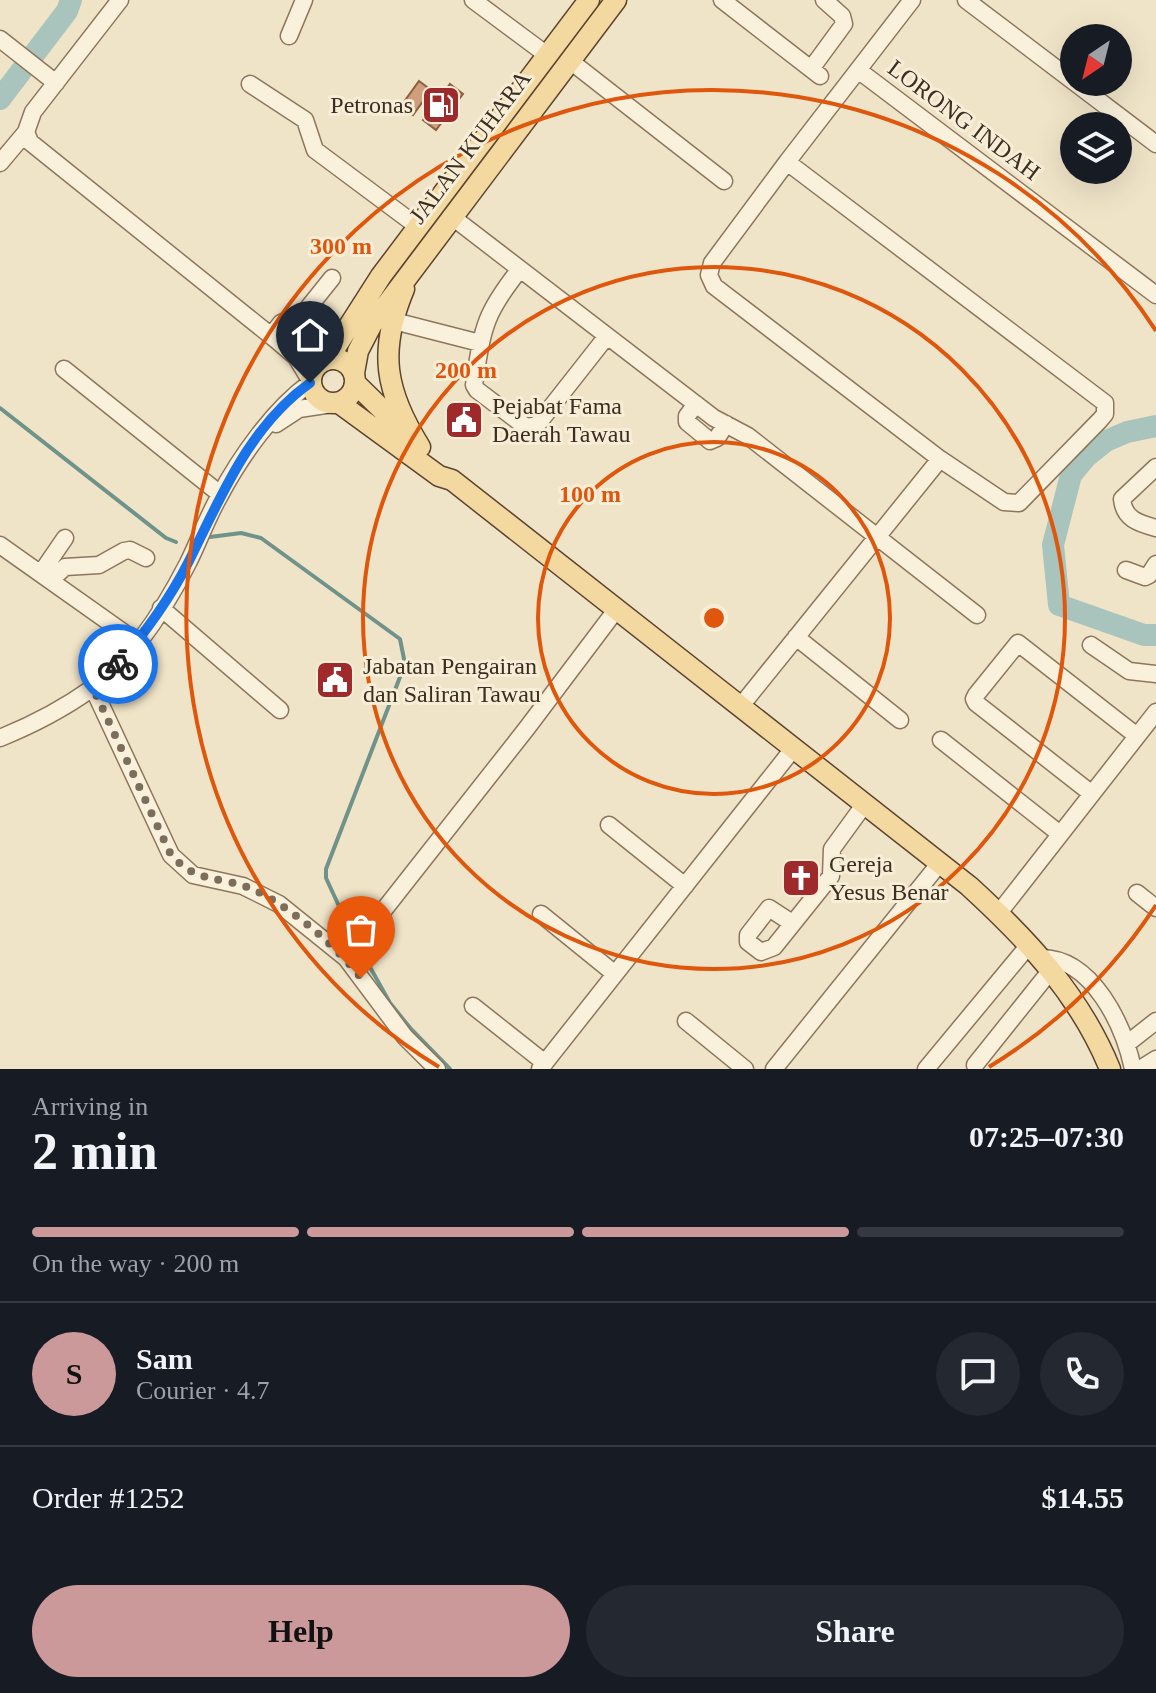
<!DOCTYPE html>
<html lang="en">
<head>
<meta charset="utf-8">
<style>
	:root { --surface:#171b24; --page:#242831; --text:#f1f3f6; --muted:#9ea1a6; --line:#363941; --accent:#cc999b }
	body { margin:0; font-family:"Times New Roman",serif; background:var(--page); color:var(--text); height:100vh; display:flex; flex-direction:column; font-size:30px; white-space:nowrap }
	* { box-sizing:border-box; margin:0 }
	p { font-size:26px; color:var(--muted) }
	.icon { flex:none; width:44px; height:44px; fill:none; stroke:currentColor; stroke-width:2; stroke-linecap:round; stroke-linejoin:round }
	.map { position:relative; height:1069px; overflow:hidden }
	.sheet { display:flex; flex-direction:column; background:var(--surface); flex:1 }
	.sheet>* { flex:none }
	.needle { width:52px; rotate:215deg }
	.controls { position:absolute; left:1060px; top:24px; display:grid; gap:16px }
	.controls a { display:grid; place-items:center; width:72px; height:72px; border-radius:50%; background:var(--surface); box-shadow:0 8px 32px #0002; font-size:40px }
	.pin { position:absolute; display:grid; place-items:center; width:68px; height:68px; color:#fff; margin:-82px -34px; border-radius:50% 50% 50% 0; rotate:-45deg; box-shadow:0 0 8px #0007 }
	.pin .icon { rotate:45deg }
	.courier { position:absolute; display:grid; place-items:center; width:80px; height:80px; margin:-40px; border:6px solid #1a73e8; border-radius:50%; background:#fff; color:#222; box-shadow:0 2px 10px #0007 }
	.overview em { font-style:normal; font-weight:700 }
	.overview div { display:flex; flex-direction:column-reverse }
	.overview { display:flex; align-items:center; justify-content:space-between; height:136px; padding:0 32px }
	h1 { font-size:52px; font-weight:700; line-height:60px }
	.bar { display:grid; grid-template-columns:repeat(4,1fr); gap:12px 8px; align-content:center; height:96px; padding:0 32px }
	.bar i { height:10px; border-radius:6px; background:var(--line) }
	.bar .active { background:var(--accent) }
	.bar p { grid-column:span 4 }
	.line { display:flex; align-items:center; gap:20px; padding:0 32px; border-top:2px solid var(--line) }
	.line div { flex:1 }
	.round { display:grid; place-items:center; flex:none; width:84px; height:84px; border-radius:42px; background:var(--page) }
	.primary-button { display:flex; gap:16px; margin-top:auto; padding:16px 32px }
	.primary-button a { flex:1; height:92px; border-radius:48px; background:var(--accent); color:#111; font-size:32px; font-weight:700; line-height:92px; text-align:center }
	.primary-button a+a { background:var(--page); color:var(--text) }
	.map>svg:first-child { display:block }
</style>
</head>
<body>
<div class="map">
<svg width="1156" height="1069" viewBox="0 0 1156 1069">
	<rect width="100%" height="100%" fill="#f0e4c8"/>
	<g fill="none" stroke-linecap="round" stroke-linejoin="round">
		<path stroke="#6f938a" stroke-width="4" d="M0,408L166,538L176,542
			M210,537L241,533L261,538L400,639L405,664L326,869V878L350,930
			M361,951L390,1003L411,1029L450,1069"/>
		<path stroke="#a9c4bc" stroke-width="22" d="M0,99L67,11L71,0
			M1156,426L1127,432L1106,441L1086,457L1071,475L1053,545L1059,605L1144,635H1156"/>
	</g>
	<path fill="#cf9f7d" stroke="#8d5f41" stroke-width="2" d="M419,81L431,90L413,115L401,106Z
		M450,84L463,94L436,130L423,120L432,108L423,101L431,90L440,97Z"/>
	<g fill="none" stroke-linecap="round" stroke-linejoin="round">
		<g stroke="#8d765c" stroke-width="19">
			<path id="minor" d="M120,0L33,112L26,132L30,142L275,339L296,357L310,380
				M473,0L547,55
				M722,0L820,76
				M966,0L1156,144
				M289,36L304,0
				M0,39L56,83
				M569,60L724,181
				M811,69L844,24L842,16L824,0
				M858,70L1156,295
				M250,84L305,120L315,150L417,226
				M787,162L1105,403V414L1100,420L1019,503L1004,502L940,459L714,286L709,275L712,263Z
				M787,162L912,0
				M0,163L26,132
				M451,216L714,418L748,436L977,615
				M520,269C486,312 483,325 475,378L474,385L477,390L526,427L537,425L607,336
				M394,321L480,343
				M271,336L281,323L304,313L332,278
				M287,344L327,359
				M64,369L220,494
				M696,404L687,416V422L710,441L717,438L726,424
				M276,424L299,409L332,404
				M1156,467L1122,499C1124,519 1138,523 1156,528
				M0,545L137,642
				M1126,570L1145,577L1149,575L1156,564
				M41,573L65,538
				M51,580L65,567L99,565L124,551L130,550L146,558
				M161,608L280,710
				M796,637L900,720
				M1091,645L1129,671L1156,674
				M93,688L171,855L193,875L243,886L279,904L346,958L405,1037L437,1069
				M740,707L940,459
				M0,738C32,725 63,709 91,689C133,660 165,608 188,563C199,541 207,518 219,497C240,457 274,409 310,383
				M941,740L1060,834
				M1092,794L976,703L974,699L976,695L1018,643L1137,736
				M609,825L685,886
				M1137,893L1156,908
				M541,914L615,974
				M998,914L1156,712
				M792,923L769,908L748,935V942L761,952L774,947L831,876L832,849L864,805
				M346,958L527,728L616,610
				M1041,958C1093,958 1124,1026 1133,1069
				M473,1006L545,1063
				M686,1021L745,1069
				M1128,1043L1156,1021
				M975,1065L1051,970
				M540,1069L793,749
				M774,1069L939,864
				M926,1069L1029,945
				M1140,1069L1156,1059"/>
		</g>
		<g stroke="#5b4430" stroke-width="23">
			<path id="major" d="M404,289C378,351 385,391 420,447
				M311 381a22 22 0 1 1 44 0a22 22 0 1 1-44 0Z
				M328,359L381,276L589,0
				M354,373L358,351L372,324L616,0
				M355,383L402,429
				M339,403L439,476L452,480L969,886C1027,939 1080,995 1110,1069"/>
		</g>
		<use href="#minor" stroke="#faf1dc" stroke-width="16"/>
		<use href="#major" stroke="#f3d9a0" stroke-width="20"/>
	</g>
	<g fill="none" stroke-linecap="round" stroke-linejoin="round">
		<path stroke="#7c6e5b" stroke-width="8" stroke-dasharray="0 14.4" d="M118,664L93,688L171,855C197,882 212,876 244,886C281,898 338,947 361,978"/>
		<path stroke="#1a73e8" stroke-width="10" d="M118,664C145,633 169,600 188,563C220,499 249,426 310,383"/>
	</g>
	<g fill="none" stroke="#df570d" stroke-width="4">
		<circle cx="714" cy="618" r="176"/>
		<circle cx="714" cy="618" r="351"/>
		<path d="M1156 905A527 527 0 0 1 989 1067M439 1067A527 527 0 1 1 1156 331"/>
	</g>
	<defs>
		<g id="fuel-square" transform="scale(2)"><rect x="-9" y="-9" width="18" height="18" rx="4" fill="#9e2a2b" stroke="#f7eed8"/><path d="M-5.5-6h7V0h2V4h1.3V-2.5L3-4.5l.8-.8L6-3V5H2.5V1h-1V6h-7ZM-4.2-4.7v3.2H.2V-4.7Z" fill="#fff"/></g>
		<g id="civic-square" transform="scale(2)"><rect x="-9" y="-9" width="18" height="18" rx="4" fill="#9e2a2b" stroke="#f7eed8"/><path d="M-.6-6.5H3V-4.5H.6V-3L4-1V1h2V6H-6V1h2V-1L-.6-3ZM-1.2 2.5V6h2.4V2.5Z" fill="#fff"/></g>
		<g id="church-square" transform="scale(2)"><rect x="-9" y="-9" width="18" height="18" rx="4" fill="#9e2a2b" stroke="#f7eed8"/><path d="M-1.2-6h2.4v3.5h3.3v2.4h-3.3V6h-2.4V-.1h-3.3v-2.4h3.3Z" fill="#fff"/></g>
	</defs>
	<g fill-rule="evenodd">
		<use href="#fuel-square" x="441" y="105"/>
		<use href="#civic-square" x="464" y="420"/>
		<use href="#civic-square" x="335" y="680"/>
		<use href="#church-square" x="801" y="878"/>
	</g>
	<g text-anchor="middle" stroke-width="6" stroke-linejoin="round" paint-order="stroke">
		<g font-size="24" fill="#3d2e20" stroke="#f7eed8" text-anchor="start">
			<text x="413" y="113" text-anchor="end">Petronas</text>
			<text x="492" y="414">Pejabat Fama<tspan x="492" dy="28">Daerah Tawau</tspan></text>
			<text x="363" y="674">Jabatan Pengairan<tspan x="363" dy="28">dan Saliran Tawau</tspan></text>
			<text x="829" y="872">Gereja<tspan x="829" dy="28">Yesus Benar</tspan></text>
		</g>
		<g font-size="24" fill="#3d2e20" stroke="#f7eed8">
			<text transform="translate(964 120) rotate(37)" y="8">LORONG INDAH</text>
			<text transform="translate(470 147) rotate(-53)" y="8">JALAN KUHARA</text>
		</g>
	</g>
	<circle cx="714" cy="618" r="12" fill="#df570d" stroke="#f7eed8" stroke-width="4"/>
	<g font-size="24" text-anchor="middle" font-weight="bold" fill="#df570d" stroke="#f7eed8" stroke-width="6" stroke-linejoin="round" paint-order="stroke">
		<text x="341" y="254">300 m</text>
		<text x="466" y="378">200 m</text>
		<text x="590" y="502">100 m</text>
	</g>
</svg>
<div class="controls">
<a><svg class="needle" viewBox="-14 -14 28 28"><path d="M0-13l5 13h-10z" fill="#e53935"/><path d="M0 13l5-13h-10z" fill="#9ea1a6"/></svg></a>
<a><svg class="icon" aria-label="layers" viewBox="0 0 24 24"><path d="M12 4l9 5-9 5-9-5zM3 14l9 5 9-5"/></svg></a>
</div>
<div class="pin" style="left:361px;top:978px;background:#ea580c"><svg class="icon" aria-label="bag" viewBox="0 0 24 24"><path d="M5 8h14l-1 12H6zM9 8a3 3 0 0 1 6 0"/></svg></div>
<div class="pin" style="left:310px;top:383px;background:#1f2937"><svg class="icon" aria-label="home" viewBox="0 0 24 24"><path d="M3 11l9-7 9 7M6 9v11h12V9"/></svg></div>
<div class="courier" style="left:118px;top:664px"><svg class="icon" aria-label="bike" viewBox="0 0 24 24"><circle cx="6" cy="16" r="4"/><circle cx="18" cy="16" r="4"/><path d="M6 16l4-8h5l3 8M10 8l3 8H6M13 5h3"/></svg></div>
</div>
<section class="sheet">
<div class="overview"><div><h1>2 min</h1><p>Arriving in</p></div><em>07:25–07:30</em></div>
<div class="bar"><i class="active"></i><i class="active"></i><i class="active"></i><i></i><p>On the way · 200 m</p></div>
<div class="line" style="height:144px"><b class="round" style="background:var(--accent);color:#111">S</b><div><b>Sam</b><p>Courier · 4.7</p></div><a class="round"><svg class="icon" aria-label="chat" viewBox="0 0 24 24"><path d="M4 5h16v11H9l-5 4z"/></svg></a><a class="round"><svg class="icon" aria-label="phone" viewBox="0 0 24 24"><path d="M5 4h4l2 5-3 2q2 4 5 5l2-3 5 2v4C11 20 4 13 5 4z"/></svg></a></div>
<div class="line" style="height:104px"><div>Order #1252</div><b>$14.55</b></div>
<div class="primary-button"><a>Help</a><a>Share</a></div>
</section>
</body>
</html>
